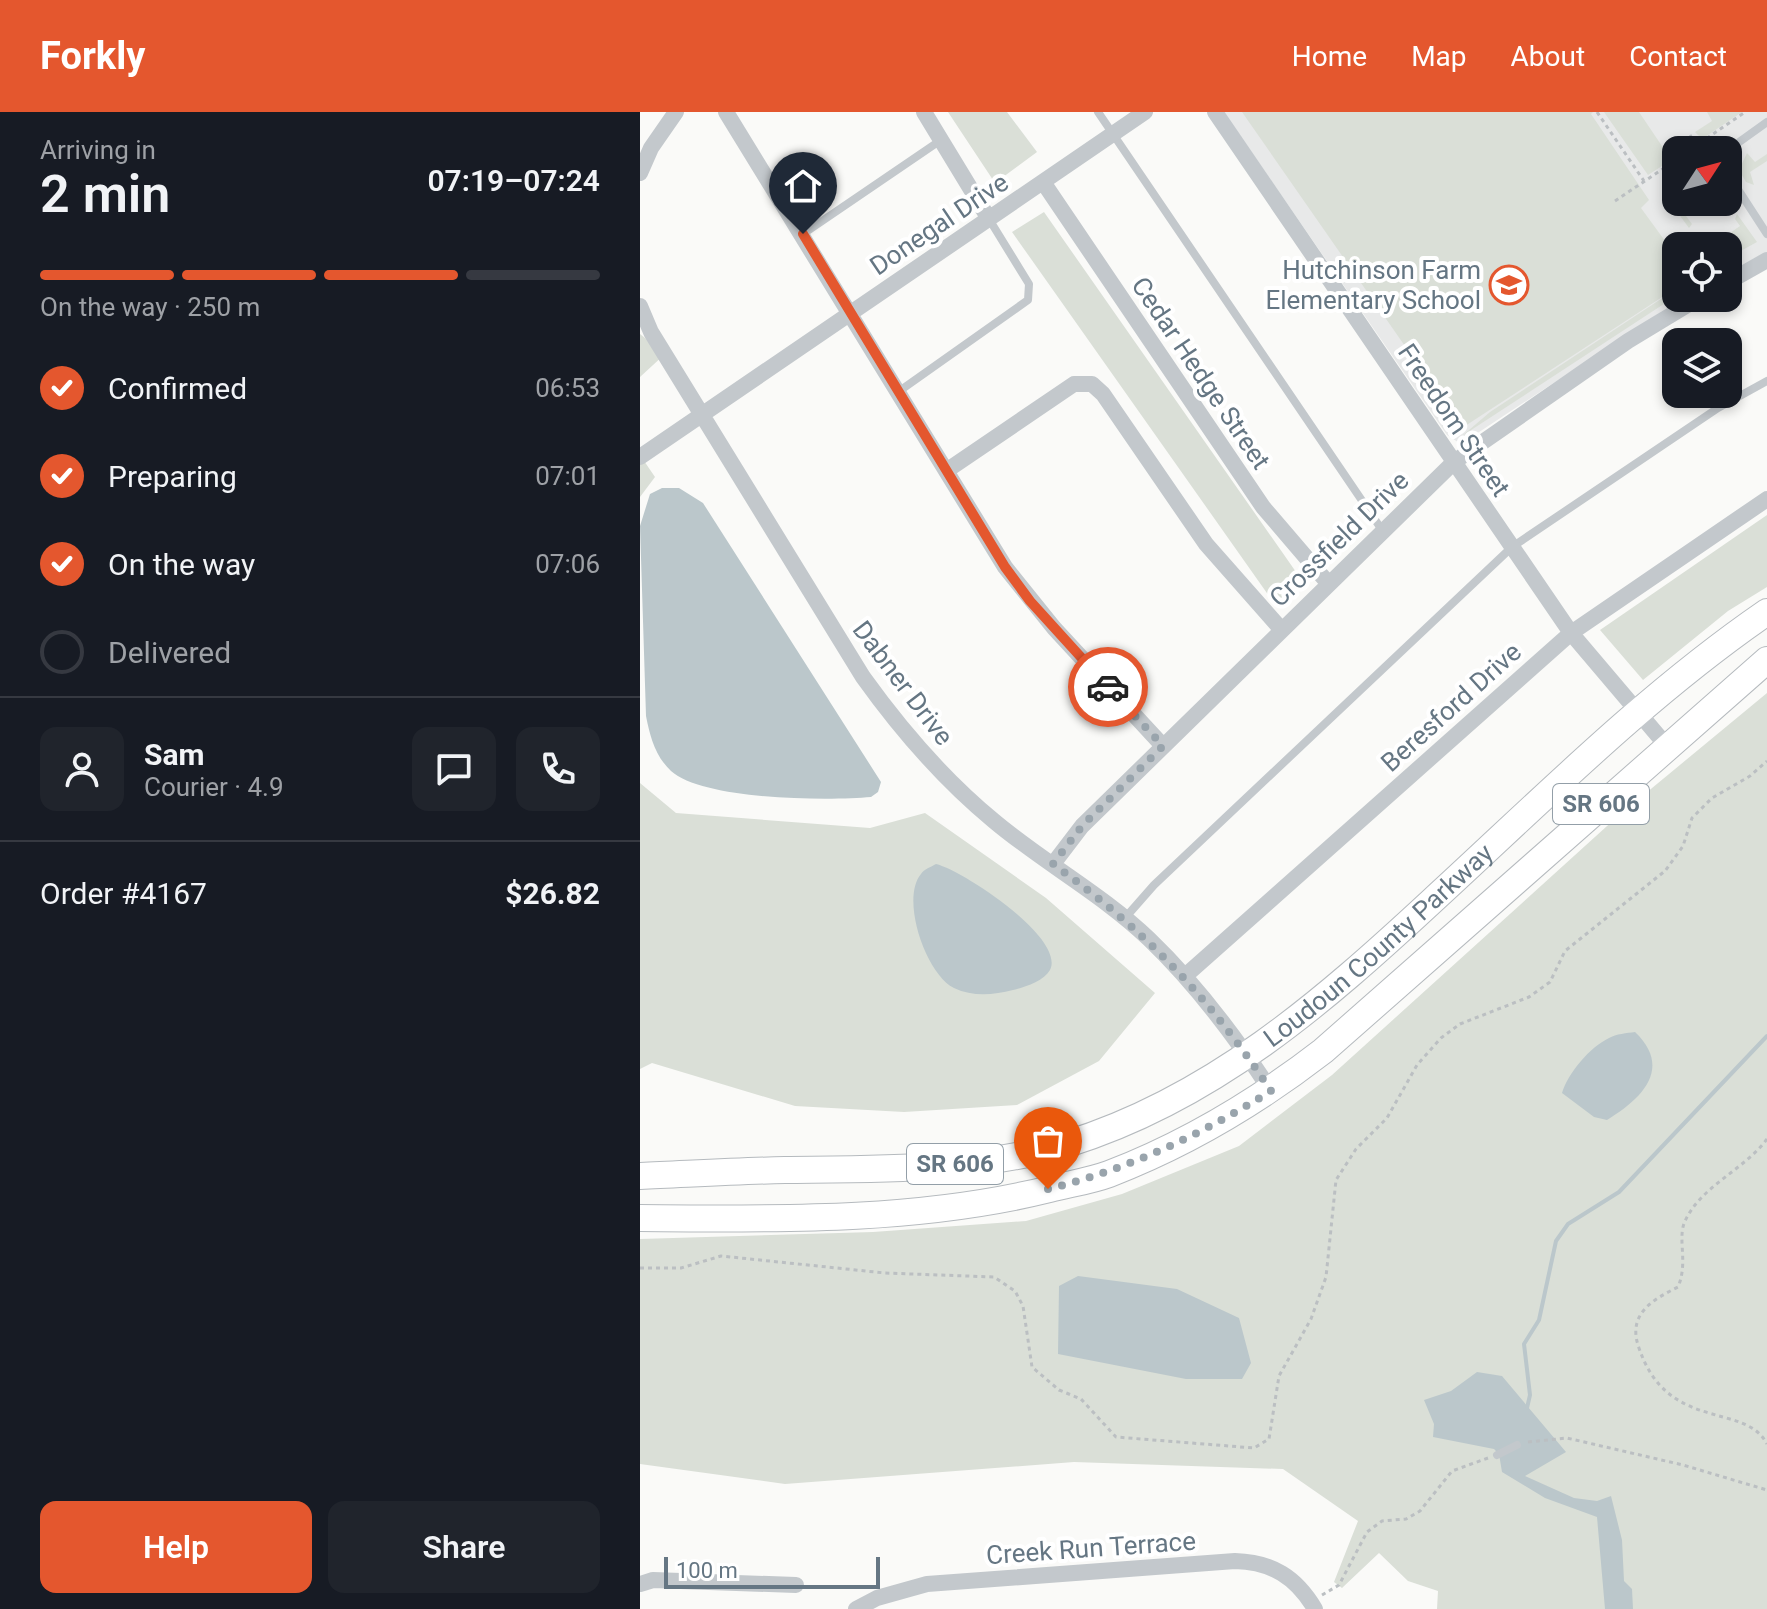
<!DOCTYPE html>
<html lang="en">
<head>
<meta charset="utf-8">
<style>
	:root { --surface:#171b24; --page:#20242c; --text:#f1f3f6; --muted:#9ea1a6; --line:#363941; --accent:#e4572e }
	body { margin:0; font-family:Roboto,sans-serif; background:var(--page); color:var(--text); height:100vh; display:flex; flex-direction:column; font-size:30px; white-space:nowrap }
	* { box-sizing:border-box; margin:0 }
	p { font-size:26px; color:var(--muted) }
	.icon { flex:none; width:44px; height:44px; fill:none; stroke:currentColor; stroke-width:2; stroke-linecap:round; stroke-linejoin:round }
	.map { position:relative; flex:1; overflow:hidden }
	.sheet { display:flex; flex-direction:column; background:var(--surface); width:640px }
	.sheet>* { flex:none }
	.needle { width:52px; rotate:54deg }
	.buttons { position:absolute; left:1022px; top:24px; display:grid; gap:16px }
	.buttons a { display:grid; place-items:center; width:80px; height:80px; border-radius:16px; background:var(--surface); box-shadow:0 4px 12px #0003; font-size:40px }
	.scale { position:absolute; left:24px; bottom:20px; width:216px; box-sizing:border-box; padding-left:8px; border:4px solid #657683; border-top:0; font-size:22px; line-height:28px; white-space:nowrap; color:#657683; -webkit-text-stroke:6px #fff; paint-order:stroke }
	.pin { position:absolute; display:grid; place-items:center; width:68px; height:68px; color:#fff; margin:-82px -34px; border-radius:50% 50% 50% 0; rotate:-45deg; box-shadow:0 0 8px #0007 }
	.pin .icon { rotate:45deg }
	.courier { position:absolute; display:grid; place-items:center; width:80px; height:80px; margin:-40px; border:6px solid #e4572e; border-radius:50%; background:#fff; color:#222; box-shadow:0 2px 10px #0007 }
	.overview em { font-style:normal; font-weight:600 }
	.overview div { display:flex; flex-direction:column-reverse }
	.overview { display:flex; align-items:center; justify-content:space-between; height:136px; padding:0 40px }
	h1 { font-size:52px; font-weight:600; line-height:60px }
	.bar { display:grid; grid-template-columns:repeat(4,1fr); gap:12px 8px; align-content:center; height:96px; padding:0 40px }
	.bar i { height:10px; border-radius:6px; background:var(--line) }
	.bar .active { background:var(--accent) }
	.bar p { grid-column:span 4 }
	.line { display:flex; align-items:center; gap:20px; padding:0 40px; border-top:2px solid var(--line) }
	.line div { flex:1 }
	.round { display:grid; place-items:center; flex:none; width:84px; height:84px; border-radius:16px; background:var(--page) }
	ol { padding:0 40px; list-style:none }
	li { display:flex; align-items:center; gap:24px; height:88px }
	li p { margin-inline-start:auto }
	li .icon { padding:8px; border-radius:50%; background:var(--accent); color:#fff; stroke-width:4 }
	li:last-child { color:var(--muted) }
	li i { width:44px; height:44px; border:4px solid var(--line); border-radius:50% }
	.button { display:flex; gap:16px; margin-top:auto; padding:16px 40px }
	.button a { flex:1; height:92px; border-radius:16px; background:var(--accent); color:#fff; font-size:32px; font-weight:600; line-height:92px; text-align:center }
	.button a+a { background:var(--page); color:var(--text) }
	header { display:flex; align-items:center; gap:48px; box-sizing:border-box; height:112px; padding:0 40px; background:var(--accent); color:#fff }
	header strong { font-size:38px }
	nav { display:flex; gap:44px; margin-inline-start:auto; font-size:28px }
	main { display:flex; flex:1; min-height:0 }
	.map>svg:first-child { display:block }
</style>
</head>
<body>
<header>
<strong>Forkly</strong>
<nav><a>Home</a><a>Map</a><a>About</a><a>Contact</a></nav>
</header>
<main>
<section class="sheet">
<div class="overview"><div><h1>2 min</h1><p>Arriving in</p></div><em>07:19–07:24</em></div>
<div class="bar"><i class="active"></i><i class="active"></i><i class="active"></i><i></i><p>On the way · 250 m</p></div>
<ol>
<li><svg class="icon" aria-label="check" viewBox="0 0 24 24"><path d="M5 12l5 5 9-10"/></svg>Confirmed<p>06:53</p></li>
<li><svg class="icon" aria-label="check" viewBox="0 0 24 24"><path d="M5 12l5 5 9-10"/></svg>Preparing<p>07:01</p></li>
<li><svg class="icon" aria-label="check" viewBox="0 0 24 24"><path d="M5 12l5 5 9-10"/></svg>On the way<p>07:06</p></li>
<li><i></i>Delivered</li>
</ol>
<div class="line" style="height:144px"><a class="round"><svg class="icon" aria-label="person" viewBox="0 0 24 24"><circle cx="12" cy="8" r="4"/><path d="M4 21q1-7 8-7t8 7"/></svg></a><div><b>Sam</b><p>Courier · 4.9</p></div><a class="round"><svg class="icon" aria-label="chat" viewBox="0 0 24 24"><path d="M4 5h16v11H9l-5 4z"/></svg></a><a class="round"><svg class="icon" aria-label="phone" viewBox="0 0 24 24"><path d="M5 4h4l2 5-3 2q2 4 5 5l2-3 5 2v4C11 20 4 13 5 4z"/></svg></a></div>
<div class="line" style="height:104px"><div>Order #4167</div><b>$26.82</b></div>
<div class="button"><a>Help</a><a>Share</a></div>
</section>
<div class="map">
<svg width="1127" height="1497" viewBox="0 0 1127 1497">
	<rect width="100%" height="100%" fill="#fafaf8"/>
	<path fill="#e8e9e9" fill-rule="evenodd" d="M584,0H1127V140L1088,160V134H1036V186H1042L821,332L807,323ZM1036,38H1088V90H1036Z"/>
	<path fill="#dadfd7" d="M308,0H367L397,40L355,71Z
		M602,0H953L951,2L1009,88L1001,96L1036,144V176L822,316Z
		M964,0H999L1026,40L1047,26L1051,35L1036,38V45L1008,63Z
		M1067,0H1102L1062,27L1055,20L1072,9Z
		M1107,41L1115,50L1127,42V49L1110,60L1114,73L1106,70L1099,58Z
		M1056,90H1067L1046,104L1052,112L1049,116L1032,93L1037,91L1043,99Z
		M404,100L663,470L634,491L372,120Z
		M1097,102L1117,130L1088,146V134H1071L1100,114L1095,107Z
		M1036,177V184L822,324L850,300Z
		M0,222L25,242L0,265Z
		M0,343L15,365L0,385Z
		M1127,403V475L1088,499L1003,568L960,518Z
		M1127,581V1497H797L798,1479L768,1469L739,1441L702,1476L694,1470L718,1409L643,1357L434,1350L145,1372L0,1352V1127L233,1120L386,1109L482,1082L599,1034L692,963L977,705Z
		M0,671L36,701L230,716L285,701L406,786L515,881L459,949L377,993L264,1000L155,994L12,951L0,957Z"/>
	<path fill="#bbc7cb" d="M22,376H39L63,391L241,670L238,680L231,685C187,689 63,688 31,659C15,644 10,624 6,604L0,414L10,382Z
		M296,752C322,758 426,826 410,858C404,869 385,875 373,878C353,883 333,885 314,876C286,862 260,787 281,762C284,757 291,755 296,752Z
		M995,920C1033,956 1002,987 967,1008L954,1005L922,981C928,961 950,935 969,926C976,922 987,921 995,920Z
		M438,1164L537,1177L599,1206L611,1251L602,1267H546L418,1242L419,1174Z
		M837,1260L862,1264L926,1340L885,1364L934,1386L957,1389L971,1384L982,1428L984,1469L992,1477L993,1497H965L957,1405L905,1386L862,1360L859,1342L854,1337L793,1325L794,1312L784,1288L811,1279Z"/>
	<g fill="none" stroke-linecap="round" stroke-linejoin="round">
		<path stroke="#bbc7cb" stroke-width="4" d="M887,1296L890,1283L884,1232L899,1208L916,1129L928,1112L979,1080L1127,924"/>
		<g stroke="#b5babe" stroke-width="28">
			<g id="primary">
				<path id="s1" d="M0,1064C48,1062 97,1059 145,1058C238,1057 337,1059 427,1032C572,987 683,890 792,789C900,690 1006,583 1127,500"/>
				<path d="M0,1106C136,1107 277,1110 410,1077C429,1072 450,1069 469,1062C547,1032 617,990 683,939L1127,548"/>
			</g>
		</g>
		<path stroke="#bbbfc2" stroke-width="3" stroke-dasharray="4 4" stroke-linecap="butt" d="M957,0L1004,69
			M1050,23L1057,33L1105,0
			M1050,38L1057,33
			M975,89L1036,48
			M1127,1027C1105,1057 1063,1073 1046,1107C1036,1125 1049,1149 1038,1175C1014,1187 988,1201 998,1233C1026,1322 1105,1289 1127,1332
			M0,1156H41L81,1144L245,1161L354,1165L375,1179L383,1194L392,1255L419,1278L441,1287L476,1325L614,1336L629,1327L639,1264L671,1207L686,1165L696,1068L716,1037L747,1006L777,953L801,926L820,912L889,885L910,870L925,839L1025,759L1043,734L1052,706L1072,686L1110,664L1127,649
			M888,1330L927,1326L1043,1353L1127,1378
			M682,1483L699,1473L727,1420L742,1409L766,1407L780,1399L812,1359L848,1346"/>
		<path stroke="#c3c8cc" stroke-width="8" d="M458,0L742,418
			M1088,38L1127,10
			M1088,62L1127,122
			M163,122L301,28
			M258,280L388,188L389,172L349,107
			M485,806L514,773L872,435L1078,296L1127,269
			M857,1343L877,1333"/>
		<path stroke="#c3c8cc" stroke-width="16" d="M86,0L365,455L414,516L523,634
			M284,0L349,107
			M575,0L931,521L1026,633
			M0,61L11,36L36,0
			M403,70L623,395L688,471
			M1088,170L1127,148
			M0,194L11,220L223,565C261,618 303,667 354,709C404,751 462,782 509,827C557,873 595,924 631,979
			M0,345L505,0
			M306,359L434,272H452L463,282L566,432L641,517
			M413,752L442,714L814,350L988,229L1059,186
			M545,864L931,521L1127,387
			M0,1472L13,1468L156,1473
			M216,1497L237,1486L287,1472L595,1449C632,1450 656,1465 675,1497"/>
		<use href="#primary" stroke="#fff" stroke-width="26"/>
	</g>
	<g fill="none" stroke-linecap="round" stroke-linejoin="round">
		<path stroke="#99a4ac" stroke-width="8" stroke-dasharray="0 14.4" d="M408,1077C489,1057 560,1023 631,979C569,885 505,818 413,752L442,714L523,634L468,575"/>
		<path stroke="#e4572e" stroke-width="10" d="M163,122L365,455L390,489L468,575"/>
	</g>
	<defs>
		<g id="school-ring" transform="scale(2)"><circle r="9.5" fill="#fff" stroke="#e4572e" stroke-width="1.5"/><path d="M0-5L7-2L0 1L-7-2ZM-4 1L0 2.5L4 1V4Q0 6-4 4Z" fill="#e4572e"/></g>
	</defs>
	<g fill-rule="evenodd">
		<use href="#school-ring" x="869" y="173"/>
	</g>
	<g text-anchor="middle" stroke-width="8" stroke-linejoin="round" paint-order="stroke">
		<g fill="#fff" stroke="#939fa8" stroke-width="2">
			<rect x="913" y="672" width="96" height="40" rx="6"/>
			<rect x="267" y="1032" width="96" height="40" rx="6"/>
		</g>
		<g font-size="24" font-weight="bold" fill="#657683">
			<text x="961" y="700">SR 606</text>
			<text x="315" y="1060">SR 606</text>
		</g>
		<g font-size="26" fill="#657683" stroke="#fff">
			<text transform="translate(299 112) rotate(-34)" y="9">Donegal Drive</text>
			<text transform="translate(561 261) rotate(56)" y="9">Cedar Hedge Street</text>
			<text transform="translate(814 308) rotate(56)" y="9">Freedom Street</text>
			<text transform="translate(699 427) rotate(-44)" y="9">Crossfield Drive</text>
			<text transform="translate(263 571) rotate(53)" y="9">Dabner Drive</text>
			<text transform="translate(811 595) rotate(-42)" y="9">Beresford Drive</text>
			<text dy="9" stroke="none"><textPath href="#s1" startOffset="802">Loudoun County Parkway</textPath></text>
			<text transform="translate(451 1436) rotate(-4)" y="9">Creek Run Terrace</text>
		</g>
		<g font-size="26" fill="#657683" stroke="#fff" text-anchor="end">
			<text x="841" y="167">Hutchinson Farm<tspan x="841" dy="30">Elementary School</tspan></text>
		</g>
	</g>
</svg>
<div class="buttons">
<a><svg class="needle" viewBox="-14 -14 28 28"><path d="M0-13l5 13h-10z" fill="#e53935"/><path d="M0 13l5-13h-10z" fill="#9ea1a6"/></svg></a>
<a><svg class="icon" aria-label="locate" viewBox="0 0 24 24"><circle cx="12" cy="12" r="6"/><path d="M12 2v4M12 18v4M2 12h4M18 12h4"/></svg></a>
<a><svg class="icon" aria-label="layers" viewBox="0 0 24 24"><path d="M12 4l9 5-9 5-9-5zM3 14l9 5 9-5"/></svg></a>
</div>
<div class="scale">100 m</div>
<div class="pin" style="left:408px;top:1077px;background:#ea580c"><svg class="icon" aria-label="bag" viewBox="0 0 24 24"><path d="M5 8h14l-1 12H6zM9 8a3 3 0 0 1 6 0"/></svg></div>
<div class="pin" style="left:163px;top:122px;background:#1f2937"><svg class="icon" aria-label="home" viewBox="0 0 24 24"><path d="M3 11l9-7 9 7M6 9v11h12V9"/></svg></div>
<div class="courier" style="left:468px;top:575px"><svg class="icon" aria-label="car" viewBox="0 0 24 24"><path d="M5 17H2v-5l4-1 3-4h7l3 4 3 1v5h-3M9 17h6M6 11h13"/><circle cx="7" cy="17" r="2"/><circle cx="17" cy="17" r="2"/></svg></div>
</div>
</main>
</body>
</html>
